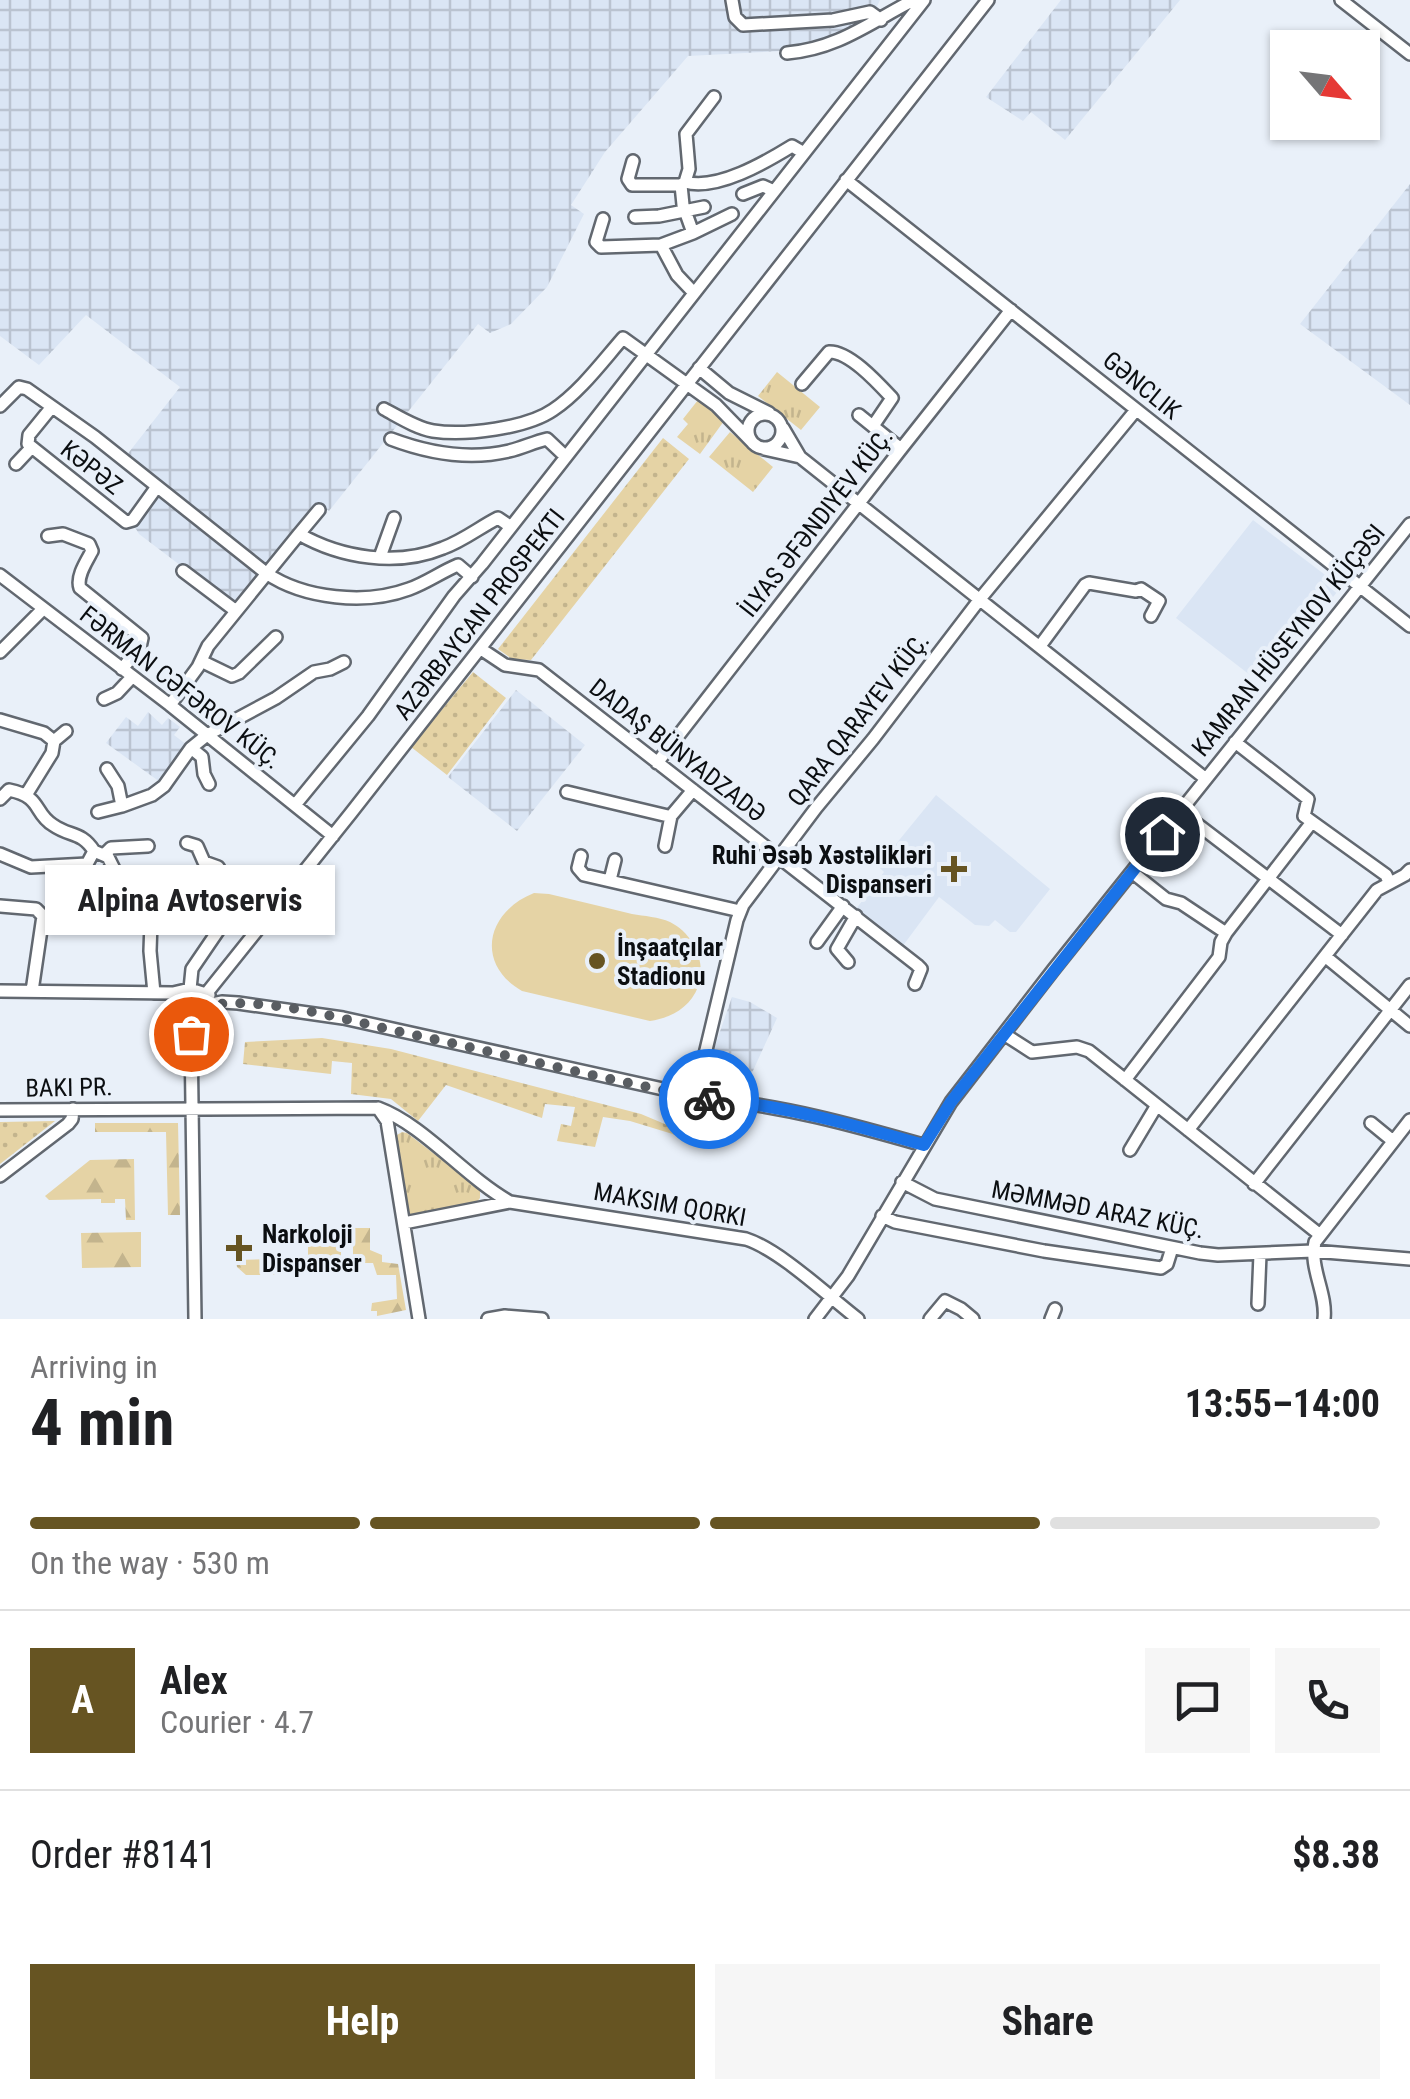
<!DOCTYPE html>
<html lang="en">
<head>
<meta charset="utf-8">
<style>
	:root { --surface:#fff; --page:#f6f6f6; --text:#202124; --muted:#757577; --line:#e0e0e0; --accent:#665422 }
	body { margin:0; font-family:"Roboto Condensed",sans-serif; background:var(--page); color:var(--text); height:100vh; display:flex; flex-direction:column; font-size:38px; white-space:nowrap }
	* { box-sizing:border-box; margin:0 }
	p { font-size:32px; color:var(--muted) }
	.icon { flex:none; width:55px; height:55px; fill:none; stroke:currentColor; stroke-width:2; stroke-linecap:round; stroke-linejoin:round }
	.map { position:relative; height:1319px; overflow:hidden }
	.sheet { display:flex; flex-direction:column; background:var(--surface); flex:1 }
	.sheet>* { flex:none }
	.needle { width:65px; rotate:118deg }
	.buttons { position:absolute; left:1270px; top:30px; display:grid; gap:20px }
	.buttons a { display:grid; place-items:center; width:110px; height:110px; border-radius:0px; background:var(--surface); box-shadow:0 2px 8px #0004; font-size:50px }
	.pin { position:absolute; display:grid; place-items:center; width:85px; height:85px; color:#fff; margin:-42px; border:5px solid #fff; border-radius:50%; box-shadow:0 2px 10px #0007 }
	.courier { position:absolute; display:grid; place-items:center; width:100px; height:100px; margin:-50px; border:8px solid #1a73e8; border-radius:50%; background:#fff; color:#222; box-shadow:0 2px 12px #0007 }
	.bubble { position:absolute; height:70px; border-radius:0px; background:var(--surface); box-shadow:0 2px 8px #0004; font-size:32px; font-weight:700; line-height:70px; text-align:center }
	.overview em { font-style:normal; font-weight:700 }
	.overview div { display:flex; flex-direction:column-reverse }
	.overview { display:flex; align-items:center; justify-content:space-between; height:170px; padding:0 30px }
	h1 { font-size:65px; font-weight:700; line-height:75px }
	.bar { display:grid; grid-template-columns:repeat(4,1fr); gap:15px 10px; align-content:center; height:120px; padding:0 30px }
	.bar i { height:12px; border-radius:8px; background:var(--line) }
	.bar .current { background:var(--accent) }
	.bar p { grid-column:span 4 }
	.line { display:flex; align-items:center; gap:25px; padding:0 30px; border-top:2px solid var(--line) }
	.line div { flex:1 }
	.round { display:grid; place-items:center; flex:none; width:105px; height:105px; border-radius:0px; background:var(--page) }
	.button { display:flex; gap:20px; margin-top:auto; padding:20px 30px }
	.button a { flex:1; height:115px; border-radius:0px; background:var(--accent); color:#fff; font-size:40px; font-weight:700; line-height:115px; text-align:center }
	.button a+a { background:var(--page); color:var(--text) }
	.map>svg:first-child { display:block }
</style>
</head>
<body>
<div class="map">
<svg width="1410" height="1319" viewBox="0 0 1410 1319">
	<defs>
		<pattern id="industrial-grid" width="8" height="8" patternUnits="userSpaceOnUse" patternTransform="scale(2.5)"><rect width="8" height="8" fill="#dae5f4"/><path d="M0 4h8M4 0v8" fill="none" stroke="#bac3d0"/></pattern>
		<pattern id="grass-dots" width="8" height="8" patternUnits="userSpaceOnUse" patternTransform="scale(2.5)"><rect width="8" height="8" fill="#e5d3a5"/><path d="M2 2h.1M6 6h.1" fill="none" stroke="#c3b48d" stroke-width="1.8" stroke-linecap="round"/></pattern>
		<pattern id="forest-firs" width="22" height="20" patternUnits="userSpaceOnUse" patternTransform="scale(2.5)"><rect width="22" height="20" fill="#e5d3a5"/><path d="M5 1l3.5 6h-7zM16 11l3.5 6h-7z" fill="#c3b48d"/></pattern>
		<pattern id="park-tufts" width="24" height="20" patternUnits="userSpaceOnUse" patternTransform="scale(2.5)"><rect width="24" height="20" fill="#e5d3a5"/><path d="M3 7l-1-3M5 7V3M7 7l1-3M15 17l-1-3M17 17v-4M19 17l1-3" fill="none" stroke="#c3b48d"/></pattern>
	</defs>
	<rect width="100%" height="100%" fill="#e9f0f9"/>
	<path fill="#dae5f4" d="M1253,520L1341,587L1263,685L1176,618Z
		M936,795L1050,889L1016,932H1010L995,920L989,926L975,925L939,897L902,947L856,909L884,872L878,866Z"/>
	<path fill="url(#industrial-grid)" d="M0,0H880L869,23L831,41L781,51L688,56L605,152L571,205L584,214L547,287L511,324L490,333L478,324L329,511L319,503L267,565L126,456L180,387L86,315L39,365L0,336Z
		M1061,0H1180L1065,140L1031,112L1023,121L986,97Z
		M1410,184V405L1300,324Z
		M155,493L255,570V579L234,606L139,534L133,524Z
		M516,690L585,745L517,831L448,777Z
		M148,712L162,725L168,718L180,727L174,735L187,745L160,782L106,743L126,717L138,726Z
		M732,997L750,1002L777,1018L742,1095L701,1086Z"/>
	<path fill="url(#grass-dots)" d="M663,438L689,459L531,660L512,659L498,649Z
		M473,672L506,698L447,775L411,747Z
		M322,1038L391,1049L641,1114L691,1135L689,1139L630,1121L603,1117L595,1147L557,1141L561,1124L571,1126L575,1107L545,1104L542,1118L446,1085L418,1121L391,1099L351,1094L352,1063L332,1061L331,1074L243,1064L245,1042Z
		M55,1121L0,1164V1122Z"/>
	<path fill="url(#forest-firs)" d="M178,1123L180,1215H168L166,1132H95V1123Z
		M134,1159L135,1220H126L125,1199H115V1203H101V1199L49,1200L45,1196L90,1160Z
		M322,1226L341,1227V1263L336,1271H309L298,1275H246L237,1267L236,1260L308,1258V1233Z
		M353,1228H370V1250L382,1255V1262L398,1264L406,1310L377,1316V1311H371L372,1303L397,1299L396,1275H377L373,1263H353Z
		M141,1232V1267L82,1268L81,1233Z"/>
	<path fill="url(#park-tufts)" d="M777,372L820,407L801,430L758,396Z
		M698,400L724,421L700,454L677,437L688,424L683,419Z
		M730,432L773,467L753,492L709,457Z
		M402,1132L407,1133L480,1189V1198L477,1202L408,1216L395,1143L397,1135Z"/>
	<path fill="#e5d3a5" d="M534,893L549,894C577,901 605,907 632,914C644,916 659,917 670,922C694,934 707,963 698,987C690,1008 670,1018 650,1021L522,991C475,964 486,912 534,893Z"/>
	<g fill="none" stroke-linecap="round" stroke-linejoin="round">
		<g stroke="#626870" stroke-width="16">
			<path id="minor" d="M732,0L735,17L743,25L833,20L870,12L881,20
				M1341,0L1410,54
				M787,53C836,49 868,24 910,2L920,4
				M633,161L628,179L632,185H681
				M846,180L1410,626
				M685,182L689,169L686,134L714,97
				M743,194L763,186L774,191
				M635,217L659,216L704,207
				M603,219L596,242L601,247L661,245
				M693,233L732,214
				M694,293L677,275L661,245L693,233L683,205L681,185L685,182C717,191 766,162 792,146L804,153
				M699,368L729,393L769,413
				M802,384L829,352C849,351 878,383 892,398L873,426
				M0,406L19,387L27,389L95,437L266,573C304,599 366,605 409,589C426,583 441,572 458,565L472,577
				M51,408L29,435L28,444L126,522L133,520L156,488
				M384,409C399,417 416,428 433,431C465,436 527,428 553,410C580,392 602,362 623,338L716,405L753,443
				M748 431a17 17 0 1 1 34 0a17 17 0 1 1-34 0Z
				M859,415L901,449
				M391,439C428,453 470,460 509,451C522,448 534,442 547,439L566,457
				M764,449L800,457L783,428
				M800,457L1206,779
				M16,464L31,448
				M299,534L319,510
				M48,536L63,534L89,544L92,551C86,562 76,577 80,588L142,638L140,647L122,669
				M380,557L394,518
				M183,571L236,611
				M0,575L170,705L333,836
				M1040,646L1085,585L1089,583L1136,591L1141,589L1159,601L1151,616
				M481,649L505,665L539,670L917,965L921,969L915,984
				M0,652L43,609
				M201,661L232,676L239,673L276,637
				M104,699L117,693L132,677
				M170,705L198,667L208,646L299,534C341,558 397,567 443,548C463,541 480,527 498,518L511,527
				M0,720L44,733L54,741L52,753L26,795
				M54,741L66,731
				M1235,742L1308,799L1304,816L1386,875L1389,882
				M191,748L202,757L204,774L209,784
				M657,763L901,449L1011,310
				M107,769L118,786L122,806
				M567,792L668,816H671L693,790
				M0,799L9,790C43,797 33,813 53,825C70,837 81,831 94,851
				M295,805L368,716L454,596L482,564L924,0
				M1180,811L1342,935
				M98,812L122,806L152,795L164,786L191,748L207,735L276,698L314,672L330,669L344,662
				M187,843L197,846L204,862L218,867L223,875L222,925L192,969L190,989
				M665,846L671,816
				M0,854L31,867L87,864L94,851L108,857L131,903L151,922L150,951L154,993
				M104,855L111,848L148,846
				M581,856L578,868L584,875L740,911
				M1132,872L1166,899L1181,903L1226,933
				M610,880L615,860
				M96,894L123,890
				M0,906L36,909L43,916L32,991
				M146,915L173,900
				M152,926L174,920
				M817,942L843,906
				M1326,957L1410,1026
				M848,962L837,949L856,916
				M0,991L173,993L190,989L209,995
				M173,993L196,1007L222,1002L238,1003L343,1018L708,1099C781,1105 853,1125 923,1145
				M1004,1034L1032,1052L1077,1047L1089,1051L1319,1234
				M1125,1080L1219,957L1221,942L1226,933L1312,822
				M695,1096L737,920L743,905L816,808L873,739L980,599L1136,410
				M378,1108L387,1121L419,1319
				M0,1110L378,1108C424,1125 464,1176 510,1202
				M1371,1123L1393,1141
				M1188,1130L1377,890L1405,875L1410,870
				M1130,1150L1157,1105
				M0,1176L68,1124L72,1119L73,1109
				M902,1182L935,1199L1200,1253L1218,1255L1313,1251L1410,1259
				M1254,1184L1410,985
				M882,1216L895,1222L1044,1251L1161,1268L1167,1264L1172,1248
				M404,1223L510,1202L746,1239C780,1250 828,1296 858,1319
				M1258,1304L1260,1254
				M195,1319L191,1034L193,1017L198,1004L351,813L988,0
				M488,1319L505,1316L542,1319
				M815,1319L848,1276L951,1102L1054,969L1410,524
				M930,1319L945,1301L961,1309L973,1319
				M1051,1319L1055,1309
				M1324,1319C1327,1293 1309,1268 1315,1242L1410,1120"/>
		</g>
		<use href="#minor" stroke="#fff" stroke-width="11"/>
	</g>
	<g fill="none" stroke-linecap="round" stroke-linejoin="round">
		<path stroke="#595d62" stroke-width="10" stroke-dasharray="0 18" d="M191,1034L196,1007C261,994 337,1018 401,1032C503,1054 606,1080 709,1099"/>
		<path stroke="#1a73e8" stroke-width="12" d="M709,1099C782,1105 854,1125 924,1145L951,1102L1162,834"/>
	</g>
	<g fill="#665422" stroke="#e9f0f9" stroke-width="4">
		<path d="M949 854h10v10h10v10h-10v10h-10v-10h-10v-10h10z"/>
		<circle cx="597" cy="961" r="10"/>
		<path d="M234 1233h10v10h10v10h-10v10h-10v-10h-10v-10h10z"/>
	</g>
	<g text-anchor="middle" stroke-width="8" stroke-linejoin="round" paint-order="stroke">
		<g font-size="25" fill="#0b0e11" stroke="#e9f0f9">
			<text transform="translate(1142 385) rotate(39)" y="9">GƏNCLIK</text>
			<text transform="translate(92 467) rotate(38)" y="9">KƏPƏZ</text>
			<text transform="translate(816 522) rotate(-52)" y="9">İLYAS ƏFƏNDIYEV KÜÇ.</text>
			<text transform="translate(479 614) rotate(-52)" y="9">AZƏRBAYCAN PROSPEKTI</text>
			<text transform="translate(1288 640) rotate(-51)" y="9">KAMRAN HÜSEYNOV KÜÇƏSI</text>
			<text transform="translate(181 687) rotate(38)" y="9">FƏRMAN CƏFƏROV KÜÇ.</text>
			<text transform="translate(858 719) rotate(-52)" y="9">QARA QARAYEV KÜÇ.</text>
			<text transform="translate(678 750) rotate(38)" y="9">DADAŞ BÜNYADZADƏ</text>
			<text transform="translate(69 1087) rotate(-1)" y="9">BAKI PR.</text>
			<text transform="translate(670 1204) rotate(10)" y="9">MAKSIM QORKI</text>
			<text transform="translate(1098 1209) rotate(11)" y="9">MƏMMƏD ARAZ KÜÇ.</text>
		</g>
		<g font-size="25" font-weight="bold" fill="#0b0e11" stroke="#e9f0f9" text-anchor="start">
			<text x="932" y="864" text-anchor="end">Ruhi Əsəb Xəstəlikləri<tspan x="932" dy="29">Dispanseri</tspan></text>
			<text x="617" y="956">İnşaatçılar<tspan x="617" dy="29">Stadionu</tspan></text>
			<text x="262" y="1243">Narkoloji<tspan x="262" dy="29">Dispanser</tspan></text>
		</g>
	</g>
</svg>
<div class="buttons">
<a><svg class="needle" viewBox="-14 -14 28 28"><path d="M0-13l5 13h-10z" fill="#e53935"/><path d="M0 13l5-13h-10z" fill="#757577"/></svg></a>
</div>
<div class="pin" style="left:191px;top:1034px;background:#ea580c"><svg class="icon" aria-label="bag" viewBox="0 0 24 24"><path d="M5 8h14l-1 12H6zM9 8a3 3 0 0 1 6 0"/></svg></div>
<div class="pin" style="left:1162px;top:834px;background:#1f2937"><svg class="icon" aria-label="home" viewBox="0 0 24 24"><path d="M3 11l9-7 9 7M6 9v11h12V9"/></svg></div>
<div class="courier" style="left:709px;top:1099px"><svg class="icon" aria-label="bike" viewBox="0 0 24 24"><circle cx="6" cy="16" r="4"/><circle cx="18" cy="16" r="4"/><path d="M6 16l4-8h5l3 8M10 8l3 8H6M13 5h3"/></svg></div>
<div class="bubble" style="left:45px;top:865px;width:290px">Alpina Avtoservis</div>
</div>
<section class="sheet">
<div class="overview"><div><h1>4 min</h1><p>Arriving in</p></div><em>13:55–14:00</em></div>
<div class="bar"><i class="current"></i><i class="current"></i><i class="current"></i><i></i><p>On the way · 530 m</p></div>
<div class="line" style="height:180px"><b class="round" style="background:var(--accent);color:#fff">A</b><div><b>Alex</b><p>Courier · 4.7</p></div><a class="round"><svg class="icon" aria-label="chat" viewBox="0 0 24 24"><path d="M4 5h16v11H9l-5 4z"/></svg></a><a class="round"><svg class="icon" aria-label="phone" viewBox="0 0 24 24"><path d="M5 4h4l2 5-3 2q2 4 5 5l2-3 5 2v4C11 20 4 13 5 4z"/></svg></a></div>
<div class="line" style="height:130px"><div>Order #8141</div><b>$8.38</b></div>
<div class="button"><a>Help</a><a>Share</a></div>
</section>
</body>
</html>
